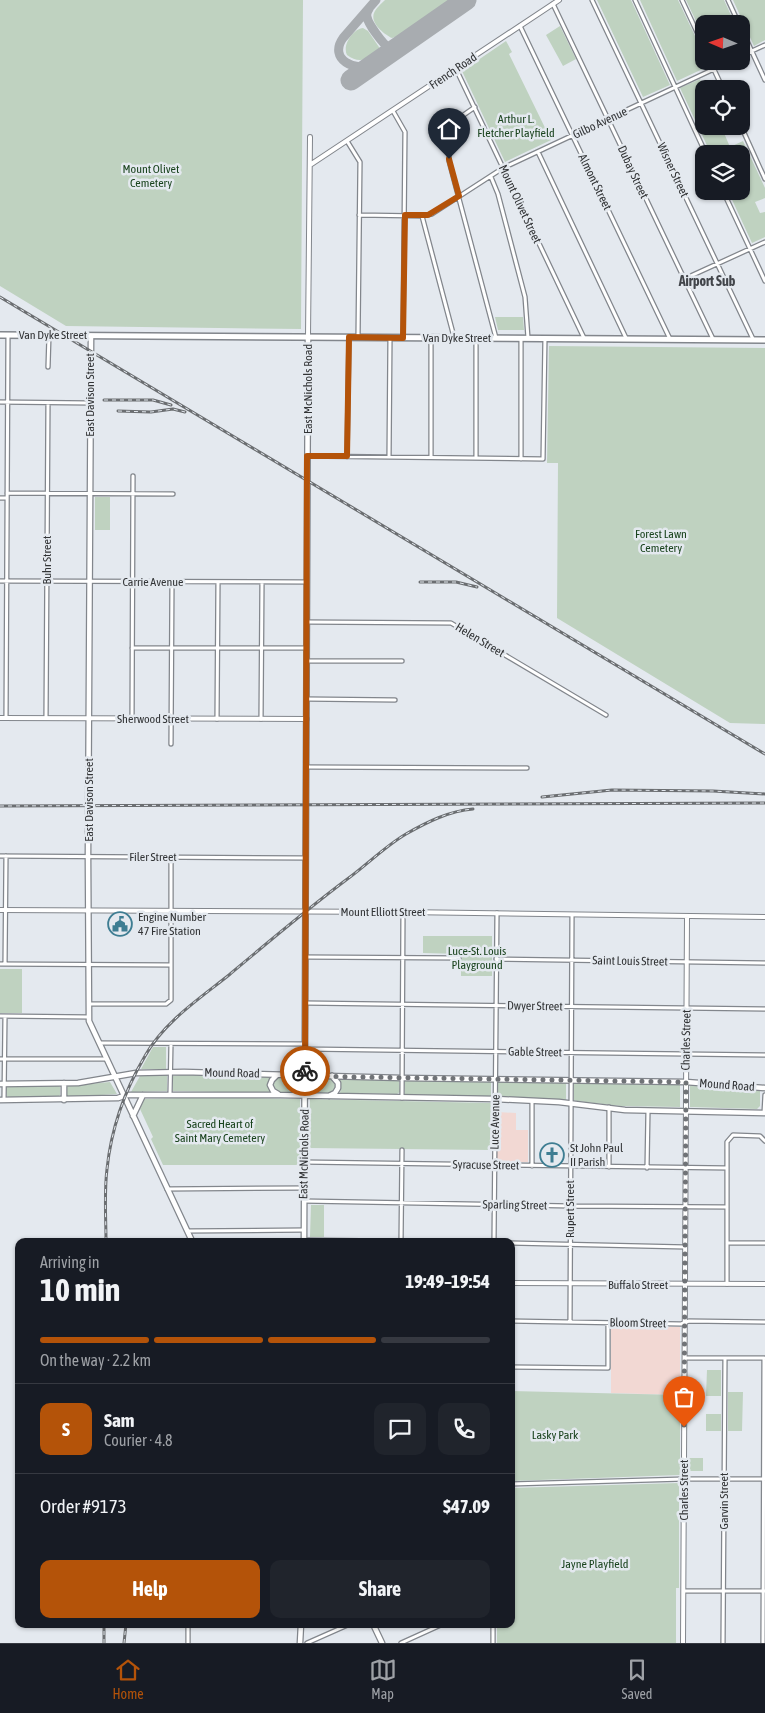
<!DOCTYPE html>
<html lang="en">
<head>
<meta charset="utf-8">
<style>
	:root { --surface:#171b24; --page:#20242c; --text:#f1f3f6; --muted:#9ea1a6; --line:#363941; --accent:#b45309 }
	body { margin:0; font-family:"Asap Condensed",sans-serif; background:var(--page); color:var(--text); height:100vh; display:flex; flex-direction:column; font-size:19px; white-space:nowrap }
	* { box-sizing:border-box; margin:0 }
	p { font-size:16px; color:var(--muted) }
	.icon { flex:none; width:28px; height:28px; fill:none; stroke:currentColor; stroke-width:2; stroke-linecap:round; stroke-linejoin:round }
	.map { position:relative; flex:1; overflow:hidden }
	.drawer { position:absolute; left:15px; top:1238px; width:500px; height:390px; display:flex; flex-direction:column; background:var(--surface); border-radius:10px; box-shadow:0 1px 4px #0004 }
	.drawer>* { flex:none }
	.needle { width:32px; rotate:272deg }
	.buttons { position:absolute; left:695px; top:15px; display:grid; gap:10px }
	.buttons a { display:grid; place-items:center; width:55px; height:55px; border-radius:10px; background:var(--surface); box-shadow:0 1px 4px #0004; font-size:25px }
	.pin { position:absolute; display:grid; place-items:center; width:42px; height:42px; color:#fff; margin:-51px -21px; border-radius:50% 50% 50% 0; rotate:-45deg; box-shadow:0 0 5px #0007 }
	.pin .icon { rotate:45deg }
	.courier { position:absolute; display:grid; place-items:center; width:50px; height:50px; margin:-25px; border:4px solid #b45309; border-radius:50%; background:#fff; color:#222; box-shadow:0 1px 6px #0007 }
	.head em { font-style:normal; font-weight:700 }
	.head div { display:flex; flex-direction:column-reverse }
	.head { display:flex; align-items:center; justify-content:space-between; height:85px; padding:0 25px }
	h1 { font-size:32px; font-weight:700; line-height:38px }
	.bar { display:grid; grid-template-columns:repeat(4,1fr); gap:8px 5px; align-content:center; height:60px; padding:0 25px }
	.bar i { height:6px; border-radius:4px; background:var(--line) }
	.bar .selected { background:var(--accent) }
	.bar p { grid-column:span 4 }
	.line { display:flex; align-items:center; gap:12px; padding:0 25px; border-top:1px solid var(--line) }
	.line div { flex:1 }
	.round { display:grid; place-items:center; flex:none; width:52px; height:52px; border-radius:10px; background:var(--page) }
	.action { display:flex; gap:10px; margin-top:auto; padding:10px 25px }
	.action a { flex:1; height:58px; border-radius:10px; background:var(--accent); color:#fff; font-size:20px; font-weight:700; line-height:58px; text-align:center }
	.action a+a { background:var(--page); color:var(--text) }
	.tabs { display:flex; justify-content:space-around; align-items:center; height:70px; border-top:1px solid var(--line); background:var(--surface); font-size:14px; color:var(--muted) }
	.tabs a { display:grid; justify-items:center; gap:2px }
	.tabs .selected { color:var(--accent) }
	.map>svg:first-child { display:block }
</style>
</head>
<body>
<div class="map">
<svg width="765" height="1643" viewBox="0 0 765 1643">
	<rect width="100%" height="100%" fill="#e4e9ef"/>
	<path fill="#f2d8d3" d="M497,1112L516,1113V1130H528V1162H497Z
		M611,1326L680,1327V1395L611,1393Z"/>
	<path fill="#bfd2c0" d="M0,0H303L301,329L66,326L0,286Z
		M385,0H454L405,34L392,38C384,34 370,23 374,13C376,8 381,4 385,0Z
		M597,0H631L670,85L643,97Z
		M640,0H678L704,55V61H707L709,66L677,81Z
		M686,0H724L735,24H704V38Z
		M733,0H765V40L754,46Z
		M560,26L576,59L563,66L546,35Z
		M363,28L368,31L381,50C370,58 360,65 347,55C342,45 353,29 363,28Z
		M506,41L512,52L509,54L551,140L505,162L462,71Z
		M700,79L704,89V126H721L730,147L743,141L765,188V198L755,202L760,213L765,212V237L752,243L728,191H741V154H711L680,88Z
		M495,317H523L524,330H498Z
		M549,346L765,348V724L730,723L557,618L558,463H547Z
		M95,497H110V530H95Z
		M423,936H492V976H461V954L423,953Z
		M0,969H22V1013H0Z
		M153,1047H166V1069H141Z
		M187,1074L270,1076L271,1093L173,1091V1076Z
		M167,1075V1091L131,1092L140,1076Z
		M276,1077H300V1092H279L275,1090L273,1084Z
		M331,1077L337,1085L335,1091L331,1093L310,1092V1078Z
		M338,1077L399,1080L400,1092L397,1094L340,1093L341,1084Z
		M407,1079L491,1081V1098L405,1094L404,1081Z
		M110,1082L117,1094L69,1097L66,1095V1087L68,1086Z
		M498,1082H566V1100L498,1098Z
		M574,1083L680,1084V1107L621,1106L577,1101L574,1100Z
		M9,1085H58L60,1087V1095L58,1097H8L7,1096L6,1088Z
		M690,1086L760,1089V1106L757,1109L690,1107Z
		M212,1097L300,1099V1165H163L151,1139L153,1137L140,1109L144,1099Z
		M310,1099L491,1103L490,1150L309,1148Z
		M311,1205H324V1237H310Z
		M707,1370H721V1396H706Z
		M511,1391L680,1395V1475L511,1481Z
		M728,1392H743L742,1431H728Z
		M706,1414H721V1431H706Z
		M689,1458H703V1471H689Z
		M679,1483V1588H676V1643H497V1624H511V1488Z"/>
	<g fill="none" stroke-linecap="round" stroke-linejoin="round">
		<path stroke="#a8acb0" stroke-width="9" d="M369,9C367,12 366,13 367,17C368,24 383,44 389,48L399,47
			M374,64C355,73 328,59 343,38L376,0"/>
		<path stroke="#a8acb0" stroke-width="21" d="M351,80L466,0"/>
		<g stroke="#82868c" stroke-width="5.5">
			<path id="minor" d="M592,0L753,339
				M635,0L706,154
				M682,0L704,47
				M728,0L739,24
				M553,4L713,339
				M520,26L670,339
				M741,28L765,80
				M741,56L765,45
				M710,61L723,89
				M456,69L584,338
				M475,107L455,121L450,126L449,161L496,338
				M393,111L405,132L403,338
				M741,126L765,179
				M347,141L360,162L358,337
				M538,152L626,338
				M491,177L498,194L525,297L528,338
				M723,191L765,281
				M359,215L422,216L432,214L503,168L731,61
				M422,216L454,337
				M684,279L765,242
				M48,367L49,335
				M0,402L90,403
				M307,456L543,459L545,338
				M347,457L349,337
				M389,457L390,338
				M431,457V338
				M476,457V338
				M521,459V338
				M7,493L173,494
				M0,498H7
				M0,581L307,582
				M307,622L451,623L606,715
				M132,648H306
				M307,661H402
				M307,699L395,700
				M6,718L8,335
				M46,718L48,403
				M132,719L133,476
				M217,719L218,582
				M261,719L262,582
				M171,744L172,582
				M307,767L527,768
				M0,856L306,858
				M305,957L459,958
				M496,959L765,963
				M0,964L171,965
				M5,964L6,856
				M306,1003L765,1009
				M89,1004H166L171,1000V857
				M0,1016L89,1017
				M100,1043L305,1044
				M305,1049L765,1055
				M0,1059H107
				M170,1094L171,1044
				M402,1098L403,912
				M4,1100L5,1017
				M764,1113L765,1095
				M304,1162L727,1168
				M532,1166V1101
				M609,1167V1107
				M647,1168L648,1111
				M167,1189L304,1188
				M304,1201L570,1206L727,1207
				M188,1231L304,1230
				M304,1240L379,1241
				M401,1241L402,1150
				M494,1241L497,913
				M511,1243L685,1247
				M727,1243H765
				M727,1284V1142L733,1135L760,1136L765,1141
				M511,1321L681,1324L689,1321L765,1322
				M570,1322L572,915
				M685,1358H764
				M511,1367L608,1368V1323
				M511,1484L684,1479H764
				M684,1591H765
				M493,1624V1643
				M188,1643V1624
				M307,1643L350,1624
				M401,1643L443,1624
				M723,1643L725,1358
				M763,1643L764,1358"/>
		</g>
		<g stroke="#82868c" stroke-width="6">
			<path id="tertiary" d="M310,165L559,0
				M308,337L310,137
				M0,718L307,719
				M0,910L403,912L765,917
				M511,1283L765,1284
				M683,1643L687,917"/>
		</g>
		<g stroke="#82868c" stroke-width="7">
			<path id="secondary" d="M91,336L88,857L89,1021L192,1241
				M277,1075L272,1080L270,1085L273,1091L278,1094
				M64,1083V1100
				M0,1084L78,1083L136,1073L184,1072L402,1078L686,1082L765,1088
				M329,1096L335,1093L338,1088V1083L332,1076
				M0,1100L118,1098L127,1095H280L495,1099L559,1102L625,1110L765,1113
				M133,1116L143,1095
				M304,1241L308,337
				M373,1624L382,1643
				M300,1643L301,1624"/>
		</g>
		<g stroke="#82868c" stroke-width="8">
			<path id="primary" d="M0,335L765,340"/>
		</g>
		<use href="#minor" stroke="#fff" stroke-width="3"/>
		<use href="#tertiary" stroke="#fff" stroke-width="4"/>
		<use href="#secondary" stroke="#fff" stroke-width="4.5"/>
		<use href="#primary" stroke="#fff" stroke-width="5"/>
		<g stroke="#6b6e71" stroke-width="3">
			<path id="rail" d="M0,297L765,754
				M104,400H153L171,405
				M118,411L151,412L173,409L185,412
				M420,582H456L477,587
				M542,797L612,790L713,791L765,794
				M0,806L765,803
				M106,1241C106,1218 104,1193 107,1169C111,1130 125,1090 145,1056C164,1022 199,999 229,975C267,943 306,910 346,880C367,865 384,847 406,834C427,822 449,811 473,809
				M104,1643V1624
				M124,1643L126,1624"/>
		</g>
		<use href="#rail" stroke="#e4e9ef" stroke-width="1" stroke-dasharray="4" stroke-linecap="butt"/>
	</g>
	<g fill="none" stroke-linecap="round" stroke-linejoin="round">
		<path stroke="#707377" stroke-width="5" stroke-dasharray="0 9" d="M305,1071V1076L357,1077L686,1082L684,1427"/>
		<path stroke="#b45309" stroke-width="6" d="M305,1071L307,456H347L349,337L403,338L405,215H428L459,196L449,159"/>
	</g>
	<defs>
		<g id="civic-ring" transform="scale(1.25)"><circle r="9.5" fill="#e4e9ef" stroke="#3e7d92" stroke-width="1.5"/><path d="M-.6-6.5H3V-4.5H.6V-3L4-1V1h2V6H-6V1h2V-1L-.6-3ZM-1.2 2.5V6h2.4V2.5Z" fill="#3e7d92"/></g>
		<g id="church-ring" transform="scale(1.25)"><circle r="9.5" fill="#e4e9ef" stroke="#3e7d92" stroke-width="1.5"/><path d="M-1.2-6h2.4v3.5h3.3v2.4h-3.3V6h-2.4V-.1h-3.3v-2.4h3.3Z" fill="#3e7d92"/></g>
	</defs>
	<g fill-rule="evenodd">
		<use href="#civic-ring" x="120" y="924"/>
		<use href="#church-ring" x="552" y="1155"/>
	</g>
	<g text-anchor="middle" stroke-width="5" stroke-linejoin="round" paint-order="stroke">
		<g font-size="12" fill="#323436" stroke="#e4e9ef">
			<text transform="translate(453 71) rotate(-34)" y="4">French Road</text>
			<text transform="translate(600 123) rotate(-25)" y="4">Gilbo Avenue</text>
			<text transform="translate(673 170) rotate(65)" y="4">Wisner Street</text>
			<text transform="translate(633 172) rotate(65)" y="4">Dubay Street</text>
			<text transform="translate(595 182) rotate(64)" y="4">Almont Street</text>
			<text transform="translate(520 204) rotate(65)" y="4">Mount Olivet Street</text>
			<text x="53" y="339">Van Dyke Street</text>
			<text x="457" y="342">Van Dyke Street</text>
			<text transform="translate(308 389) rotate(-90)" y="4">East McNichols Road</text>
			<text transform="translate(90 395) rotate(-90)" y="4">East Davison Street</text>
			<text transform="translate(47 560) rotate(-90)" y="4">Buhr Street</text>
			<text x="153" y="586">Carrie Avenue</text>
			<text transform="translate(480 640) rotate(31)" y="4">Helen Street</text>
			<text x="153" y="723">Sherwood Street</text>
			<text transform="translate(89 800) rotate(-90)" y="4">East Davison Street</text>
			<text x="153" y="861">Filer Street</text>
			<text x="383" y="916">Mount Elliott Street</text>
			<text transform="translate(630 961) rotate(1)" y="4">Saint Louis Street</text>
			<text transform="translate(535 1006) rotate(1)" y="4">Dwyer Street</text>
			<text transform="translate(686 1040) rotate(-89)" y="4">Charles Street</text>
			<text transform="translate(535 1052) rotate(1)" y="4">Gable Street</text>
			<text transform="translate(232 1073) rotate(1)" y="4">Mound Road</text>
			<text transform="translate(727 1085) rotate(4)" y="4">Mound Road</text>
			<text transform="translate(495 1122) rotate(-89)" y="4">Luce Avenue</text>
			<text transform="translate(304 1154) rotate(-89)" y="4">East McNichols Road</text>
			<text transform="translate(486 1165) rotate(1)" y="4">Syracuse Street</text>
			<text transform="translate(515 1205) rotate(1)" y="4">Sparling Street</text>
			<text transform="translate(570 1209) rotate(-90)" y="4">Rupert Street</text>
			<text x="638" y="1289">Buffalo Street</text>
			<text transform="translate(638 1323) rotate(1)" y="4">Bloom Street</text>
			<text transform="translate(684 1490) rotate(-90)" y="4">Charles Street</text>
			<text transform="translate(724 1501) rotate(-90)" y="4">Garvin Street</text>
		</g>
		<g font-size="12" fill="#19431d" stroke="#e4e9ef">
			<text x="516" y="123">Arthur L.<tspan x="516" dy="14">Fletcher Playfield</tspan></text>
			<text x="151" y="173">Mount Olivet<tspan x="151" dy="14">Cemetery</tspan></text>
			<text x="661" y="538">Forest Lawn<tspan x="661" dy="14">Cemetery</tspan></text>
			<text x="477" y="955">Luce-St. Louis<tspan x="477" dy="14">Playground</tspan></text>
			<text x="220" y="1128">Sacred Heart of<tspan x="220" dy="14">Saint Mary Cemetery</tspan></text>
			<text x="555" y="1439">Lasky Park</text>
			<text x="595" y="1568">Jayne Playfield</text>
		</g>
		<g font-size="12" fill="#323436" stroke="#e4e9ef" text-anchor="start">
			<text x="138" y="921">Engine Number<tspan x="138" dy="14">47 Fire Station</tspan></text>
			<text x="570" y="1152">St John Paul<tspan x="570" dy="14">II Parish</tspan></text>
		</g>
		<g font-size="14" font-weight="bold" fill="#42454a" stroke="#e4e9ef">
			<text x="707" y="286">Airport Sub</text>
		</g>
	</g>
</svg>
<div class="buttons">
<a><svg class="needle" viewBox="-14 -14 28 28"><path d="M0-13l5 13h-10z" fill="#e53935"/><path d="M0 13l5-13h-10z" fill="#9ea1a6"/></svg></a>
<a><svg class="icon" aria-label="locate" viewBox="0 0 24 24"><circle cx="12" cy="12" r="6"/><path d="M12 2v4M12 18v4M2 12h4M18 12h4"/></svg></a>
<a><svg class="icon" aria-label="layers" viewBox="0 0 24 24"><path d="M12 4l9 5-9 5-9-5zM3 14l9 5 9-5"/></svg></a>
</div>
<div class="pin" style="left:684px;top:1427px;background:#ea580c"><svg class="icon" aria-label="bag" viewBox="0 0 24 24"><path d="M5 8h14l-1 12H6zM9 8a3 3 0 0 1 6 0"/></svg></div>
<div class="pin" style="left:449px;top:159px;background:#1f2937"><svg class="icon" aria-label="home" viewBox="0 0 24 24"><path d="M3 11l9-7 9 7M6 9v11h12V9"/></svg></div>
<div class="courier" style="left:305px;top:1071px"><svg class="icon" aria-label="bike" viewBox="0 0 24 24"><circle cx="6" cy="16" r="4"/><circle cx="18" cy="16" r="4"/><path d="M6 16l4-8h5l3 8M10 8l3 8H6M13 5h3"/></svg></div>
<section class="drawer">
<div class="head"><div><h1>10 min</h1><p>Arriving in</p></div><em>19:49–19:54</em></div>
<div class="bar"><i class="selected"></i><i class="selected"></i><i class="selected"></i><i></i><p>On the way · 2.2 km</p></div>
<div class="line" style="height:90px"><b class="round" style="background:var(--accent);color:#fff">S</b><div><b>Sam</b><p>Courier · 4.8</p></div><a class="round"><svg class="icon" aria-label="chat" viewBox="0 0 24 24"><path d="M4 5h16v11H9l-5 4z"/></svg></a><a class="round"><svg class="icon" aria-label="phone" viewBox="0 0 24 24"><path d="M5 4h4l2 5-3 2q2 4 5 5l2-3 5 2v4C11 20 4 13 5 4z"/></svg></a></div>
<div class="line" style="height:65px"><div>Order #9173</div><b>$47.09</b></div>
<div class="action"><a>Help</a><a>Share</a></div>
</section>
</div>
<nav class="tabs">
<a class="selected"><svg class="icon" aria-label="home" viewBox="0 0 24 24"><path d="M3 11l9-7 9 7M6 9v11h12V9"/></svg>Home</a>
<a><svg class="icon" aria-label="map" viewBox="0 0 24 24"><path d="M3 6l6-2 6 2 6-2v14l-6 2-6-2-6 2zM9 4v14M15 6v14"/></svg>Map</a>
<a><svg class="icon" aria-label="saved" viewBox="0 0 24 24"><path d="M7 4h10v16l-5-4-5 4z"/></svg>Saved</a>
</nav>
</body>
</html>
